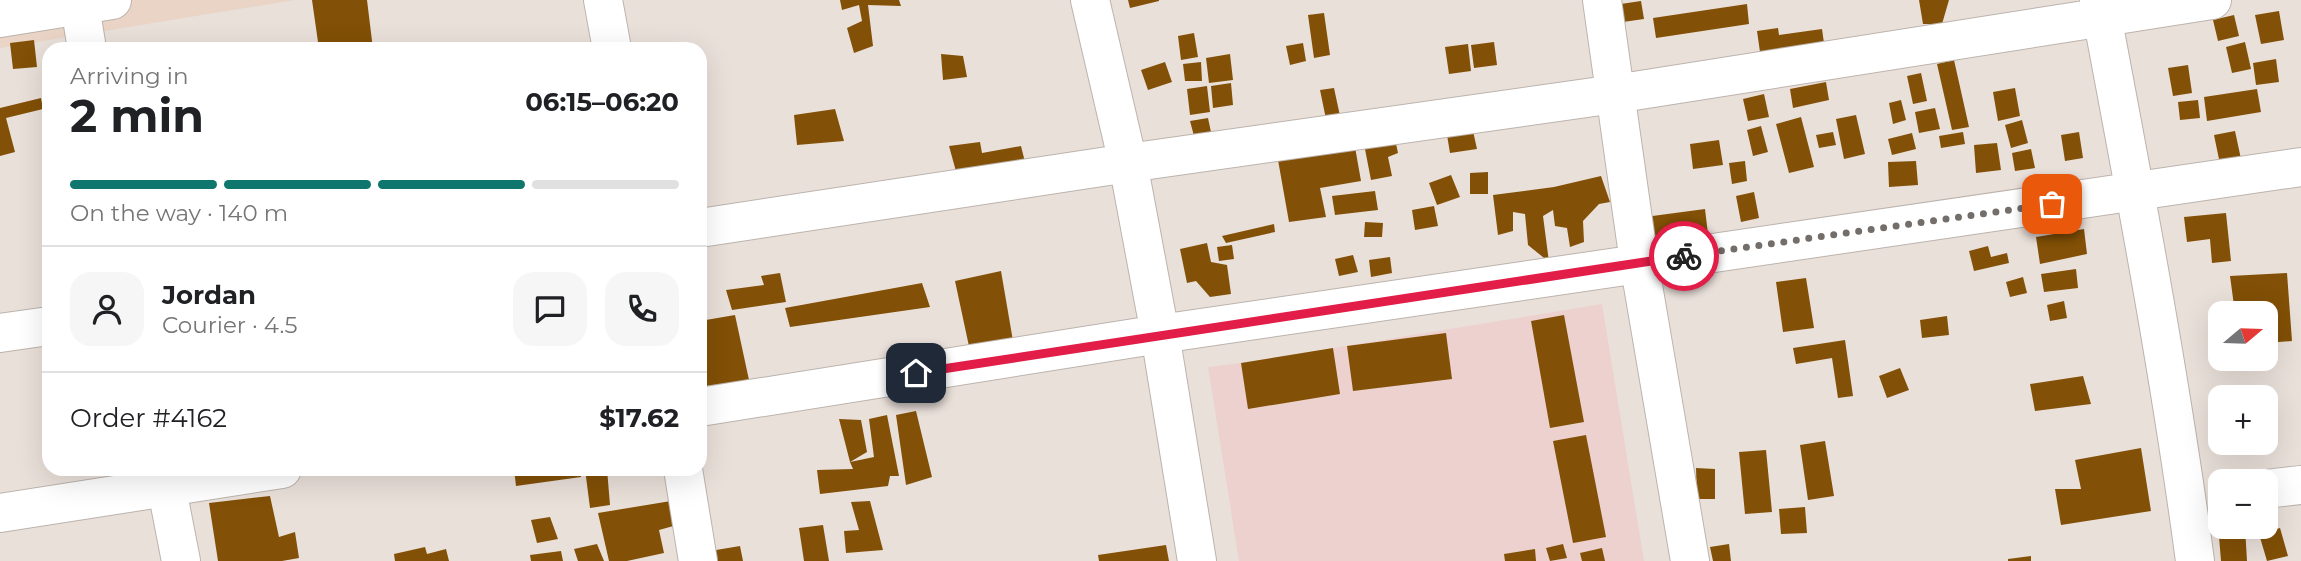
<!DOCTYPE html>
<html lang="en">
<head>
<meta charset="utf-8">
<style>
	:root { --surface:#fff; --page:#f6f6f6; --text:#202124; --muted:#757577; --line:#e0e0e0; --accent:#0f766e }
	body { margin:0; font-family:Montserrat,sans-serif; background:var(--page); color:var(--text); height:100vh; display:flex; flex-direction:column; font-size:26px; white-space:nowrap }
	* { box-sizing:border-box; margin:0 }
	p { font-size:23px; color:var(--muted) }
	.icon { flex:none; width:38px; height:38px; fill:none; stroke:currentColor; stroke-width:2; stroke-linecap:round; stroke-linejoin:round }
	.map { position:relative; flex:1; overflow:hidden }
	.sheet { position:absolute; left:42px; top:42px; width:665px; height:434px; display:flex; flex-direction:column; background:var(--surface); border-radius:21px; box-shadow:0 7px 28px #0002 }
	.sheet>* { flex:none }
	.needle { width:46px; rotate:71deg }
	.controls { position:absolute; left:2208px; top:301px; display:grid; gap:14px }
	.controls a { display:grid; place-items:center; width:70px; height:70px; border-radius:14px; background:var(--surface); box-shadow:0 7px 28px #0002; font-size:35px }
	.pin { position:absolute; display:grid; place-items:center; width:60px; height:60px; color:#fff; margin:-30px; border-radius:14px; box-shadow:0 4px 10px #0006 }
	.courier { position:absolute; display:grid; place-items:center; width:70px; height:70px; margin:-35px; border:5px solid #e11d48; border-radius:50%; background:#fff; color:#222; box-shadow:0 2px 9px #0007 }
	.head em { font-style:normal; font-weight:700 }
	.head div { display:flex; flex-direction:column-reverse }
	.head { display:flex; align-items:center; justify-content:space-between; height:119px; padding:0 28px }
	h1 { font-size:46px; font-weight:700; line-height:52px }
	.bar { display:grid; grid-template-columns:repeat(4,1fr); gap:10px 7px; align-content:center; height:84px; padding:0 28px }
	.bar i { height:9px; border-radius:5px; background:var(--line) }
	.bar .selected { background:var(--accent) }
	.bar p { grid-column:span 4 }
	.line { display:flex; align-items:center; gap:18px; padding:0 28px; border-top:2px solid var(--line) }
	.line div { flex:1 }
	.round { display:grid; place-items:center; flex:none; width:74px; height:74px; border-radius:21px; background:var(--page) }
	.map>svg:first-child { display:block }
</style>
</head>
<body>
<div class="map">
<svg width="2301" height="561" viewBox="0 0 2301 561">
	<rect width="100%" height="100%" fill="#eae0da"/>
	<path fill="#e9d4c6" d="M0,0H295L0,48Z"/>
	<path fill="#ecd1cf" d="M1602,304L1644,561H1239L1208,367L1241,363Z"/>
	<path fill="#825006" d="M312,0H367L373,49H319Z
		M840,0H899L901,6L868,5L873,46L854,53L847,28L862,21L859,5L842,10Z
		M1128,0H1159V1L1130,8Z
		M1919,0H1949L1942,24H1923Z
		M1641,1L1644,19L1616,23L1614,5Z
		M1747,4L1749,24L1656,38L1653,18Z
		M2279,11L2284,40L2261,44L2255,15Z
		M1324,13L1330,55L1314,58L1308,15Z
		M2234,15L2239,36L2218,41L2213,20Z
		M1778,28L1779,35L1822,29L1825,50L1761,59L1757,31Z
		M1194,33L1198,57L1181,60L1178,36Z
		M34,40L37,67L13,69L10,43Z
		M1494,42L1497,65L1474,68L1471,45Z
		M2245,42L2251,69L2232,73L2226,47Z
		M1303,43L1306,61L1290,65L1286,46Z
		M1468,44L1471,71L1449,74L1445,47Z
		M941,54L963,56L967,77L943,80Z
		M1230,54L1233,80L1209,83L1206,58Z
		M2276,59L2279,82L2256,85L2253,63Z
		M1954,60L1969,127L1952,130L1937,64Z
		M1165,62L1172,82L1148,90L1141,70Z
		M1201,62L1202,81H1185L1183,64Z
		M2188,65L2192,93L2173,96L2168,68Z
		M1921,73L1927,101L1913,104L1907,76Z
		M1826,82L1829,100L1793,108L1790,89Z
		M1231,83L1233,105L1213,108L1211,86Z
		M1207,86L1210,112L1190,115L1187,89Z
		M1334,88L1340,116L1326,119L1320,90Z
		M2015,88L2020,116L1998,121L1993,92Z
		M2257,89L2261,112L2207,121L2204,97Z
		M1764,94L1769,117L1748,121L1743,99Z
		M41,98L43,109L6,118L15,152L0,156V108Z
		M1901,100L1906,120L1893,124L1889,103Z
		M2198,100L2200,118L2180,120L2178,102Z
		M1935,108L1940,129L1919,133L1915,112Z
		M835,109L844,141L797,145L794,115Z
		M1856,115L1865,154L1844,159L1836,119Z
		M1801,117L1814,167L1789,173L1776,124Z
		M1208,118L1211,132L1194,136L1190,121Z
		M2022,120L2028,143L2011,148L2005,125Z
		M1761,126L1768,152L1753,156L1747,130Z
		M1473,131L1477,149L1450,153L1447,135Z
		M2235,131L2241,159L2220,164L2214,135Z
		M1833,132L1836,145L1819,148L1816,135Z
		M1963,132L1965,144L1941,148L1939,136Z
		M2079,132L2083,158L2065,161L2061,135Z
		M1912,133L1916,149L1892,155L1888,139Z
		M1395,139L1398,153L1388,157L1392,176L1371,180L1364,144Z
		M1719,140L1723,165L1693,169L1690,144Z
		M980,142L982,153L1021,146L1026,166L957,175L949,146Z
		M1997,143L2001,170L1976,173L1974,145Z
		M1355,147L1361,181L1320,188L1326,217L1289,222L1278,160Z
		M2031,149L2035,168L2015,171L2012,153Z
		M1745,161L1747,181L1732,184L1729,163Z
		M1916,161L1918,185L1889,187L1888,162Z
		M1488,172V194H1470V173Z
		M1451,175L1460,197L1437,205L1429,183Z
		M1601,176L1610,202L1599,204L1583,221L1584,242L1570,247L1567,228L1555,226L1553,210L1543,216L1549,262L1528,245L1525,214L1513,212V231L1498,235L1493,195L1554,187Z
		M1375,191L1378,210L1335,215L1332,196Z
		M1754,192L1759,218L1741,222L1736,196Z
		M1434,206L1438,226L1415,230L1412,210Z
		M1705,209L1708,234L1649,242L1645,217Z
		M2226,213L2231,261L2212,263L2210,239L2187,242L2184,217Z
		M1365,222L1383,223L1382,237H1364Z
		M1274,224L1275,232L1226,243L1222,236Z
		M2084,229L2087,254L2040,264L2036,237Z
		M1207,243L1211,262L1227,265L1231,294L1210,297L1196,281L1187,283L1180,249Z
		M1232,245L1234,259L1219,261L1217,247Z
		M1988,246L1991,257L2007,253L2009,263L1974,271L1969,251Z
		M1353,255L1358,272L1339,276L1335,259Z
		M1390,257L1392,273L1371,277L1369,260Z
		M2076,269L2078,288L2044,292L2041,274Z
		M1001,271L1013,341L970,351L955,281Z
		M780,273L786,302L732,310L726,290L764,285L761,276Z
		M2287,273L2292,341L2266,343V313H2235L2230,276Z
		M2023,277L2027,293L2010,297L2006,282Z
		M1806,278L1814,328L1783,332L1776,282Z
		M922,283L930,307L790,327L785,308Z
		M2064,301L2067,318L2050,321L2047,305Z
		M735,315L749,380L700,387V321Z
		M1564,315L1584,422L1550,428L1531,321Z
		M1947,316L1949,335L1922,338L1920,320Z
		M2221,323V348H2216L2217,324Z
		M1446,333L1452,379L1353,391L1347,346Z
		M1845,340L1853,396L1838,398L1832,358L1796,364L1793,348Z
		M1333,348L1340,394L1248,409L1241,363Z
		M1900,368L1909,390L1887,398L1879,376Z
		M2083,376L2091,404L2035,411L2030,384Z
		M916,411L932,477L906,485L896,415Z
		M887,415L899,476H890L888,486L820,494L817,470L853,469L850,462L839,419L861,420L867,452L850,462L874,457L869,419Z
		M1586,435L1606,537L1573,543L1553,441Z
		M1825,441L1834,496L1808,500L1800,445Z
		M2141,448L2151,511L2061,525L2055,489H2081L2075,460Z
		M1766,450L1772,512L1745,514L1739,452Z
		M1696,468L1715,469V499H1697Z
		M514,469H581V477L516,486Z
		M585,469H607L610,505L590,508Z
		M270,496L279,537L295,532L299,558L282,561H218L209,503Z
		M671,501L677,525L659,530L664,553L627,561H609L598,513Z
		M870,501L883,550L846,553L844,531L859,530L851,502Z
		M1805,507L1807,533L1781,534L1779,509Z
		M550,517L558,539L537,543L531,520Z
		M2218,524H2221V527H2245L2247,561H2221Z
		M823,525L829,561H804L799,528Z
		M2280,528L2288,556L2267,561L2259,534Z
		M597,544L604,561H578L574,549Z
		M1563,544L1567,558L1550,561L1546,548Z
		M1729,544L1731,561H1713L1710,547Z
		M1166,545L1169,561H1099L1098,555Z
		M740,546L743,561H712L710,551Z
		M425,547L427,554L446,549L449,561H395L394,554Z
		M1602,548L1605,561H1582L1580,553Z
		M1535,549L1536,561H1505L1504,554Z
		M561,551L563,561H531L530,555Z
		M2031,556V561H2008V559Z"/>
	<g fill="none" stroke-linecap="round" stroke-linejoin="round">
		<g stroke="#bcb3ad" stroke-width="40">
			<path id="minor" d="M603,0L612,49
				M1090,0L1128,163L1160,334L1197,561
				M1602,0L1639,262L1690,561
				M2099,0C2134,186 2170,373 2195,561
				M80,6L87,49
				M0,18L112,0
				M700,228L1128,163L1615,94L2212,0
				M0,333L49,326
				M700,407L1160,334L2301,167
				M163,469L181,561
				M683,469L698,561
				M2266,489L2301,485
				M0,513L282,469"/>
		</g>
		<use href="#minor" stroke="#fff" stroke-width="38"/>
	</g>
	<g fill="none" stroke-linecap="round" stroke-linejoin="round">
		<path stroke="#746e6a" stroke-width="7" stroke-dasharray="0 12.6" d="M1684,256L2052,204"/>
		<path stroke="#e11d48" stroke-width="9" d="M916,373L1684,256"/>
	</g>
</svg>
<div class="controls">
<a><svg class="needle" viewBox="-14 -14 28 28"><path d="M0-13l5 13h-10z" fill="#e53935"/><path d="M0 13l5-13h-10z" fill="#757577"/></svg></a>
<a>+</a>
<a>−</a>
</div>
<div class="pin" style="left:2052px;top:204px;background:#ea580c"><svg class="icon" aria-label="bag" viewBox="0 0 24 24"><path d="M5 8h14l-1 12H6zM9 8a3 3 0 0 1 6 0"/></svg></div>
<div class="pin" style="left:916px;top:373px;background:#1f2937"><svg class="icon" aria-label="home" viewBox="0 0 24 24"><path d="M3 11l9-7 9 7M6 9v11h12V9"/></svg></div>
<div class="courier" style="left:1684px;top:256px"><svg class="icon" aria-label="bike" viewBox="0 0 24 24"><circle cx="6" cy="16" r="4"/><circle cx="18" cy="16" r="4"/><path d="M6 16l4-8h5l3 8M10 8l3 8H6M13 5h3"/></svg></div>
<section class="sheet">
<div class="head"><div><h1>2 min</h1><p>Arriving in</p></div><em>06:15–06:20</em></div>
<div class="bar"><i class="selected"></i><i class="selected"></i><i class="selected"></i><i></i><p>On the way · 140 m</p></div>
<div class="line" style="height:126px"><a class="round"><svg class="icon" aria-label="person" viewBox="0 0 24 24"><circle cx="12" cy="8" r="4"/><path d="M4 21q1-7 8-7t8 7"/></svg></a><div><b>Jordan</b><p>Courier · 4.5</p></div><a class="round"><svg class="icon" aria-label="chat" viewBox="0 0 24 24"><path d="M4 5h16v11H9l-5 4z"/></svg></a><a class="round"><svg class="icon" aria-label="phone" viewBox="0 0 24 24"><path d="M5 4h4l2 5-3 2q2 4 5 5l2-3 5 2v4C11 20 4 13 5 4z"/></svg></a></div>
<div class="line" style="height:91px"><div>Order #4162</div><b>$17.62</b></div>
</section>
</div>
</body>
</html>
